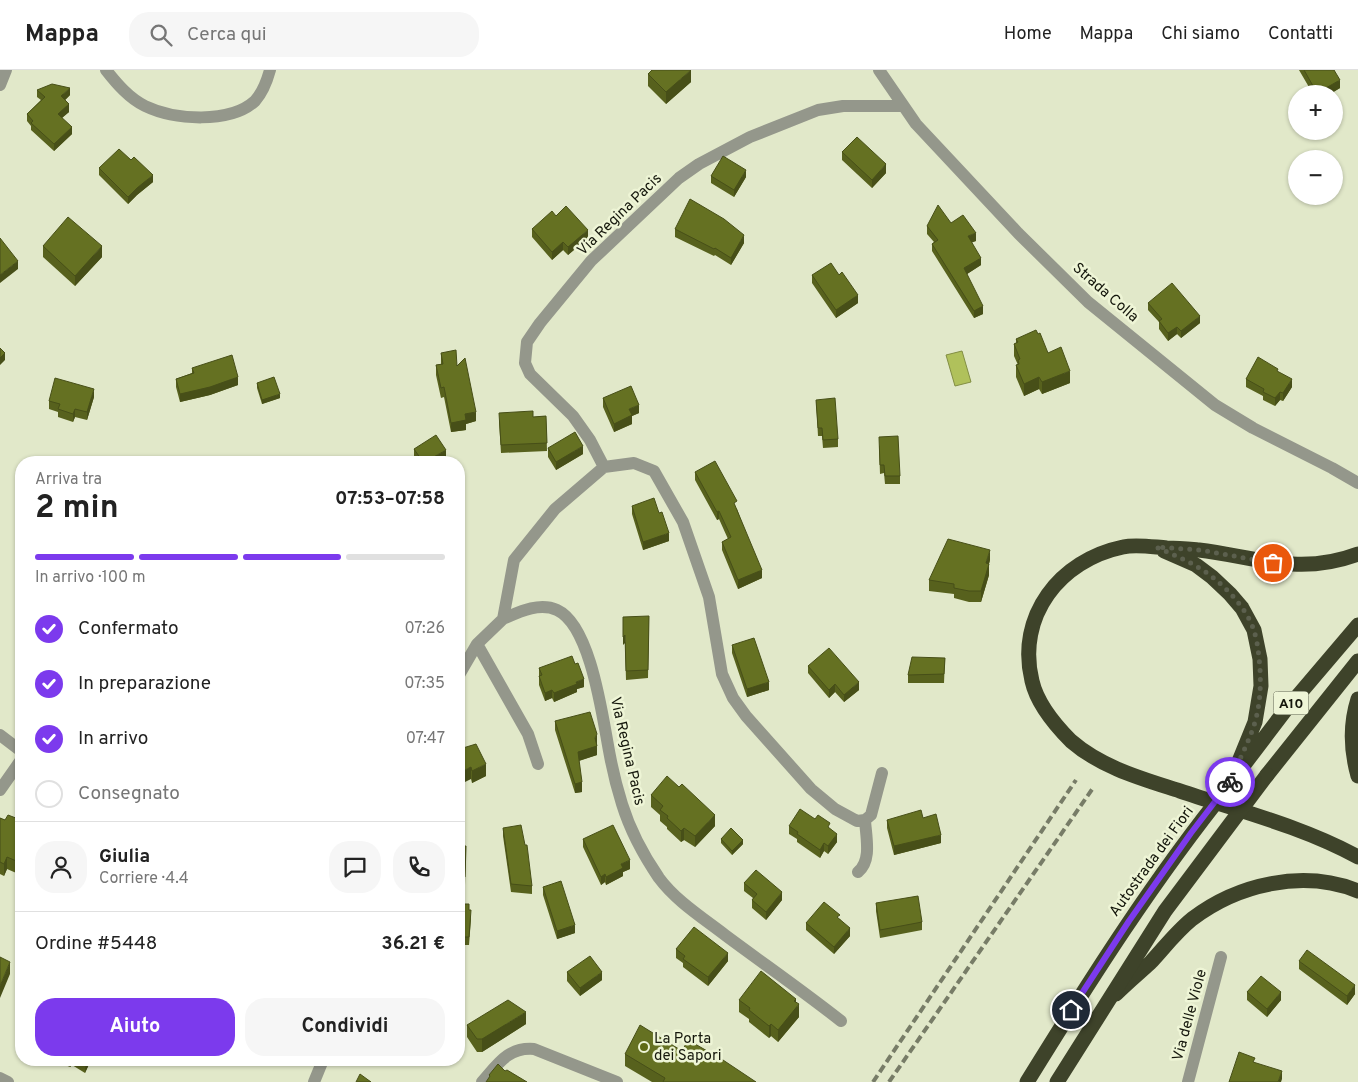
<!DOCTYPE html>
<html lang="it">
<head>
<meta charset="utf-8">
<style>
	:root { --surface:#fff; --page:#f6f6f6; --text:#222; --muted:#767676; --line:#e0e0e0; --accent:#7c3aed }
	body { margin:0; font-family:Overpass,sans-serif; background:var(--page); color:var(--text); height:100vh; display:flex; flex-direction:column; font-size:19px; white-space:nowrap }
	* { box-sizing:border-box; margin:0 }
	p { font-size:16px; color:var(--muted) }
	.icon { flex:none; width:28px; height:28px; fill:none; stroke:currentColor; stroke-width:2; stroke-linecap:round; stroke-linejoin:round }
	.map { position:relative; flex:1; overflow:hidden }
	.drawer { position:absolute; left:15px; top:386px; width:450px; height:610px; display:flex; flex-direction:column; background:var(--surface); border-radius:20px; box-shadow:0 1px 4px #0004 }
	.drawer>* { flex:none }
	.tools { position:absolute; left:1288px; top:15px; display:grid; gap:10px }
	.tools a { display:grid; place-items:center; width:55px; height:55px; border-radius:50%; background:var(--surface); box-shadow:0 1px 4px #0004; font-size:25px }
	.pin { position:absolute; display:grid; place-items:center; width:42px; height:42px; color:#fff; margin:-21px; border:2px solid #fff; border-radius:50%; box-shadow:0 1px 5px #0007 }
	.courier { position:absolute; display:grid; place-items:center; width:50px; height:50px; margin:-25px; border:4px solid #7c3aed; border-radius:50%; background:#fff; color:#222; box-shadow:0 1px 6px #0007 }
	.summary em { font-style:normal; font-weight:700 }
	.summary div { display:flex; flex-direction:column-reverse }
	.summary { display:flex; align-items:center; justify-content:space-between; height:85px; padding:0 20px }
	h1 { font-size:32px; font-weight:700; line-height:38px }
	.bar { display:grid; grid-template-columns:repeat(4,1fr); gap:8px 5px; align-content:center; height:60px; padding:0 20px }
	.bar i { height:6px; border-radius:4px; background:var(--line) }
	.bar .active { background:var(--accent) }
	.bar p { grid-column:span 4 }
	.line { display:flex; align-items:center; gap:12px; padding:0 20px; border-top:1px solid var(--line) }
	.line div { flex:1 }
	.round { display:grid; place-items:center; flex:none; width:52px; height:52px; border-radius:20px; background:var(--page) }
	ol { padding:0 20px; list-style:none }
	li { display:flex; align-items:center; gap:15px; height:55px }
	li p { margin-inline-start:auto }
	li .icon { padding:5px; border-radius:50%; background:var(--accent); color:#fff; stroke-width:4 }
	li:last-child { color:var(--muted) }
	li i { width:28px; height:28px; border:2px solid var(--line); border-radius:50% }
	.primary-button { display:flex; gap:10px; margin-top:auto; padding:10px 20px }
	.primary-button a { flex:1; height:58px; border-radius:20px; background:var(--accent); color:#fff; font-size:20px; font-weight:700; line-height:58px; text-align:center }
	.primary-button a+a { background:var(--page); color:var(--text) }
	header { display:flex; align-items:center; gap:30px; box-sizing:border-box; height:70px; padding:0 25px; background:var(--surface); border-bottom:1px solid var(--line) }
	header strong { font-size:24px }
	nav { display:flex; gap:28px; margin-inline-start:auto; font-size:18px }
	.search { width:350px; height:45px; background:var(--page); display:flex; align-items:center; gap:12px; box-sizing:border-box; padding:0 18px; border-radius:20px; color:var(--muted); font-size:19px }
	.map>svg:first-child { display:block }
</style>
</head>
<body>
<header>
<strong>Mappa</strong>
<div class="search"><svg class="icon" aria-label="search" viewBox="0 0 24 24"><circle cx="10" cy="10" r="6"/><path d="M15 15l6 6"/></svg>Cerca qui</div>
<nav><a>Home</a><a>Mappa</a><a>Chi siamo</a><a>Contatti</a></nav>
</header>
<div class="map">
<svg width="1358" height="1012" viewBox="0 0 1358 1012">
	<rect width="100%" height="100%" fill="#e1e8c9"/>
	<path fill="#b0c15b" stroke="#828e43" d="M962,281L971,312L955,316L946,285Z"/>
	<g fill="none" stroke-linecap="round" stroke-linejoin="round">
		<path stroke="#94978b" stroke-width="12" d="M106,0C117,14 129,28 145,36C174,50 230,54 255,31C263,22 267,11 270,0
			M879,0L916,54L1018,163L1088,232L1215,335L1253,358L1332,398L1358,413
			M0,15L6,0
			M604,397L590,370L573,346L530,304L525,293L527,272L540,253L591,191L679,108L699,94L750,67L818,40L843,36H903
			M503,549C519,542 539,532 557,540C592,556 603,652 610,686C613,702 617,718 622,734C630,760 644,786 659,808C676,831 703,848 725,865C764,894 803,921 841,951
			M477,574L503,549L514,490L555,439L604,397L634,393L654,401L683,452L709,527L722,604L733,628L746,646L811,719L835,739L857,751L865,750L871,745L882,703
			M459,605L477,574L528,664L538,694
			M0,665L21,681
			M0,720L21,690
			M858,802C872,791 866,767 865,750
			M0,1008L8,1012
			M314,1012L323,990
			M482,1012C498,994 508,977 534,979L617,1012
			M1188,1012L1221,887"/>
		<path stroke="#3e432a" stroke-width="15" d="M1164,481L1196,495L1212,507L1230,524L1242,538L1254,560L1260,589L1261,616L1255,652L1229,716
			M1358,484C1300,506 1256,487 1199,480C1188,479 1178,478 1167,478C1153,477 1136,474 1123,477C1060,490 1016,546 1032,611C1037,633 1055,655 1071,671C1102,698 1143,709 1180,721C1240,741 1303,757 1358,787
			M1358,629C1350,654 1351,681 1358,706
			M1243,696L1284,642L1358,555
			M1267,705L1358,591
			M1116,924C1127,913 1139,903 1150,893C1164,878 1176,862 1192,849C1238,814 1303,799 1358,821"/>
		<path stroke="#777c67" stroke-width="4" stroke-dasharray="8 4" stroke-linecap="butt" d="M873,1012L1076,710
			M889,1012L1093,718"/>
		<path stroke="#3e432a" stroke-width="15" d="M1027,1012C1090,910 1154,809 1229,716
			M1057,1012L1165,841L1267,705"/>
	</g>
	<path fill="#57611d" d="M1299,0H1334L1340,18L1330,24H1313Z
		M648,4L691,12L666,34L648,16Z
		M37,20L70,25L65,30L69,42L62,48L72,64L54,81L31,60V56L27,51V44L41,30L37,27Z
		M842,82L886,103L872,118L842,90Z
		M99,98L153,112L137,125L128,134L99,105Z
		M711,106L746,107L734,127L711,113Z
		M556,146L588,168L568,185L563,180L552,190L532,167V159Z
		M951,153L976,171L971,172L981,195L967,204L983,244L974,248L932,181V174L934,172L927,164V156Z
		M675,159L744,173L731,195L715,185L714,186L675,167Z
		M43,176L102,187L75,216L43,187Z
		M812,205H839L858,233L836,248L812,213Z
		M1148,233L1200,253L1181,268L1177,264L1168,271L1159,259V252L1148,240Z
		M1016,269L1048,283L1070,313L1042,324L1039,319L1024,326L1016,307V295H1018L1014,286V274L1016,273Z
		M441,283L457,296L476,351L466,354V360L451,362L444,327L441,328L436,305V295L441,294Z
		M192,298L238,315L210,325L180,332L176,317V309L192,303Z
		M1278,302L1292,317L1283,331L1280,330L1275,336L1263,330V326L1246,317V309Z
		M257,313L280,328L262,334L257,318Z
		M94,327L87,350L75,347L73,352L58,347V342L49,339V331Z
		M603,328L639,343L632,346V354L614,362L603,337Z
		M816,330L838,369V377L823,378L822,366H818Z
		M546,346L547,381L501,383L499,351L533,347Z
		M879,375L900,406V414H885L884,403L880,404Z
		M548,378L583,384L556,400L548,387Z
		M414,379L446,388L438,392H417L414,387Z
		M695,402L737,439L762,508L738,519L722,480V472L728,469L719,449L717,450L695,410Z
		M632,436L669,471L643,480L632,444Z
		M990,490L989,494V505L981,532H969L954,528V524L929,521V510Z
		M649,546L648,608L626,610L625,573L623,575Z
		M732,575L769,620L747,627L732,583Z
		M945,588L944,613H908V605Z
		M808,596L859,620L844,632L835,622L829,628L808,603Z
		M539,598L584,617L577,619V622L554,632L552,628L545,631L539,615Z
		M21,624V642L16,638V630Z
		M555,651L597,674V685L579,691L582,722L575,723L555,660Z
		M463,678L486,706L472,713L471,709Z
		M651,725L715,756L695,777L684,770L681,772L667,759V757L660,751V745L651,737Z
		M0,748L5,750H21V805L7,799L4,806L0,804Z
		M923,748L941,773L894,785L887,758V750Z
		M789,756L830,759L837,772L828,784L824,781L820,788L797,772V769L789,764Z
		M503,758L532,816V824L511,822L503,766Z
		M583,769L630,799L623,802V806L606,815L605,812L601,815L583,777Z
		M721,769L743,774L732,785L721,773Z
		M459,776H466L465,815H459Z
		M744,813L782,830L766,850L752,838V830L753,828L744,821Z
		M543,817L575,863L557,869L543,825Z
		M876,833L922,852V860L880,868L876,841Z
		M459,834L469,840L471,849L469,875H459Z
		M840,849L850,866L834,884L806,860V853Z
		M676,879L728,891L708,916L683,897V893L676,888Z
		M1299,891L1355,924L1347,935L1299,899Z
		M567,902L602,910L580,926L567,911Z
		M1247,922L1281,930L1267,947L1247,930Z
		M739,930L796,932L799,947L778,972L771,966L769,968L749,952V949L739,942Z
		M526,954L482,982H477L467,967V955Z
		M682,981L756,1012H652L625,996V984Z
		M53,990H91L85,1003L72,995L70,997Z"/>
	<path fill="#474f18" d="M691,0V12L666,34V22Z
		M1340,10V18L1330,24H1317Z
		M70,18V25L61,34V26Z
		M69,34V42L58,51V44Z
		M72,57V64L54,81V74Z
		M886,94V103L872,118V110Z
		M746,100V107L734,127V120Z
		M153,105V112L137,125L128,134V127L137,118Z
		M588,160V168L568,185V177Z
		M976,163V171L968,174V166Z
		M744,165V173L731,195V188Z
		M563,172V180L552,190V182Z
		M102,176V187L75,216V206Z
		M981,188V195L964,206V198Z
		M18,191V199L0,213V205Z
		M858,225V233L836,248V240Z
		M983,236V244L974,248V241Z
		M1200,246V253L1181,268V261Z
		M1177,257V264L1168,271V263Z
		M5,283V290L0,295V288Z
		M1070,301V313L1042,324V312Z
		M238,307V315L210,325L180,332V324Z
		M1039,307V319L1024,326V314Z
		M1292,309V317L1283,331V323Z
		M94,319V327L87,350V342Z
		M1280,322V330L1275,336V328Z
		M280,324V328L262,334V330Z
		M639,335V343L632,346V354L614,362V354L629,339Z
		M75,339V347L73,352V344Z
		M476,342V351L466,354V360L451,362V353L465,344Z
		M583,376V384L556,400V392Z
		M446,380V388L438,392H425Z
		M719,441V449L717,450V442Z
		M669,463V471L643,480V472Z
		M990,480V490L986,503V493Z
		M989,494V505L981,532V521Z
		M762,500V508L738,519V510Z
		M625,565V573L623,575V567Z
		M584,609V617L577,619V622L554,632V623L576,612Z
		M769,612V620L747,627V619Z
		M859,612V620L844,632V625Z
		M835,614V622L829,628V620Z
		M552,620V628L545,631V623Z
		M597,664V685L578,691V682L595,668Z
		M486,694V706L472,713V701Z
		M471,697V709L459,715V703Z
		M582,712V722L575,723V714Z
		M715,745V756L695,777V766Z
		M684,758V770L681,772V761Z
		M837,764V772L828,784V776Z
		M941,765V773L894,785V776Z
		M743,770V774L732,785V781Z
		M824,773V781L820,788V780Z
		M7,787V799L4,806V794Z
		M630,790V799L623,802V806L606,815V807L621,794Z
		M605,804V812L601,815V807Z
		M782,822V830L766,850V842Z
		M575,855V863L557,869V861Z
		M850,858V866L834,884V877Z
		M728,883V891L708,916V907Z
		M10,892V904L0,928V916Z
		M602,902V910L580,926V918Z
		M1355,915V924L1347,935V926Z
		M1281,922V930L1267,947V939Z
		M796,929V938L799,934V947L778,972V960L794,931Z
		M526,942V954L482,982V969Z
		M771,954V966L769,968V956Z
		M70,990H72V995L70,997Z
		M86,990H91L85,1003Z
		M1282,1001V1009L1281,1012H1278Z"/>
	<path fill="#657122" stroke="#474f18" d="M652,0H691L666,22L648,4Z
		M1304,0H1334L1340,10L1317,23Z
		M52,14L70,18L61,26L69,34L58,44L72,57L54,74L31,53L33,51L27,44L45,27L37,20Z
		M857,67L886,94L872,110L842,82Z
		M119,79L131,90L134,87L153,105L137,118L128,127L99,98Z
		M723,86L746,100L734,120L711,106Z
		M690,129L724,149L744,165L731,188L715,178L714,179L675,159Z
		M938,135L951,153L963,145L976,163L968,166L981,188L964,198L983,236L974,241L932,174L938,170L927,156Z
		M566,136L588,160L568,177L563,172L552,182L532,159L552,141L556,146Z
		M68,147L102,176L75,206L43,176Z
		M0,168L18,191L0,205Z
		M831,193L839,205L842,202L858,225L836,240L812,205Z
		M1172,213L1200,246L1181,261L1177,257L1168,263L1159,251L1162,249L1148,233Z
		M1036,260L1038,264L1040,263L1048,283L1061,277L1070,301L1042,312L1039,307L1024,314L1016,295L1019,294L1018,290L1020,289L1014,274L1018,272L1016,269Z
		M0,278L5,283L0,288Z
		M456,280L457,296L465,288L476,342L465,344L466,350L451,353L444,317L441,318L436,295L443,294L441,283Z
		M232,285L238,307L210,317L180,324L176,309L194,303L192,298Z
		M1258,287L1278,299L1277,301L1292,309L1283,323L1280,322L1275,328L1263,322L1264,319L1246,309Z
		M274,307L280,324L262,330L257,313Z
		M55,308L94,319L87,342L75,339L73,344L58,339L60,334L49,331Z
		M631,316L639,335L629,339L632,345L614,354L603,328Z
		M835,328L838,369L823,370L822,358H818L816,330Z
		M533,341V347L546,346L547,373L501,375L499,343Z
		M575,362L583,376L556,392L548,378Z
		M436,365L446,380L425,392H423L414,379Z
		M898,366L900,406H885L884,395H880L879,367Z
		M715,391L737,431L734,433L762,500L738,510L722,472L731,467L719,441L717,442L695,402Z
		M654,428L659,443L662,442L669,463L643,472L632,436Z
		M948,469L990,480L986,493L989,494L981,521H969L954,518V514L929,510Z
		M649,546L648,600L626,601L625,565L623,567V547Z
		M754,568L769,612L747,619L732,575Z
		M829,578L859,612L844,625L835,614L829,620L808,596Z
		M572,586L575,594L578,593L584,609L576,612L577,614L554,623L552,620L545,623L539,606L542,605L539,598Z
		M912,587L945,588L944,604L908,605Z
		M21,624V634L16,630Z
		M590,642L597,664L595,668L597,676L578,682L582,712L575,714L555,651Z
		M459,668L463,678L476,674L486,694L472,701L471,697L459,703Z
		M667,706L679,717L682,714L715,745L695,766L684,758L681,761L667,748L668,746L660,740L663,736L651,725Z
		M800,739L815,749L818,745L830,753L828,757L837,764L828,776L824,773L820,780L797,764L798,762L789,756Z
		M921,740L923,748L936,744L941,765L894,776L887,750Z
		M8,745L21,750V793L7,787L4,794L0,792V748L5,750Z
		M521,755L525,775H527L532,816L511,814L503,758Z
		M613,755L630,790L621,794L623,798L606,807L605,804L601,807L583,769Z
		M731,758L743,770L732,781L721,769Z
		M459,776H466L465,807H459Z
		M756,800L782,822L766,842L752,830L757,824L744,813Z
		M561,811L575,855L557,861L543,817Z
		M918,826L922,852L880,860L876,833Z
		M824,832L840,845L837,847L850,858L834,877L806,853Z
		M459,834H469V840H471L469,867H459Z
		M694,857L728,883L708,907L683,889L685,886L676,879Z
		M1307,880L1355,915L1347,926L1299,891Z
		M590,886L602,902L580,918L567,902Z
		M0,887L10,892L0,916Z
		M761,901L796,929L794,931L799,934L778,960L771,954L769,956L749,940L750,938L739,930Z
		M1261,906L1281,922L1267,939L1247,922Z
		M508,930L526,942L482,969H477L467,955Z
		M640,955L682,981L688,970L723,990L756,1012H663L665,1008L625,984Z
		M1239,982L1255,988L1253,992L1282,1001L1278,1012H1229Z
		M498,994L505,1001L507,1000L527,1012H486L490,1006L489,1005Z
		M360,1004L371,1012H356Z"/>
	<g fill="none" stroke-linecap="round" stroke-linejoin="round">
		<path stroke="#5c604e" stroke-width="5" stroke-dasharray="0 9" d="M1230,712C1238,692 1249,672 1255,652C1260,635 1261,616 1260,599C1259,587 1258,573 1254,561C1247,536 1217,507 1194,495C1182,488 1169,483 1156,477L1200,480L1273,493"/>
		<path stroke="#7c3aed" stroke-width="6" d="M1071,940L1129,851L1191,763L1230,712"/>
	</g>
	<circle fill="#5f6b13" stroke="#eef5d6" stroke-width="2" cx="644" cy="977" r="5"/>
	<g text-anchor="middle" stroke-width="5" stroke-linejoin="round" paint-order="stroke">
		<rect fill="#eef5d6" stroke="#565a49" stroke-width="1" x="1273.5" y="621.5" width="35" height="23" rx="4"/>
		<g font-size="14" font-weight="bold" fill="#15170c">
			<text x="1291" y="638">A10</text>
		</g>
		<g font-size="15" fill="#15170c" stroke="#eef5d6">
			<text transform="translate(619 144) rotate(-44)" y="5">Via Regina Pacis</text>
			<text transform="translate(1106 222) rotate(41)" y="5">Strada Colla</text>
			<text transform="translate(628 681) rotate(77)" y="5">Via Regina Pacis</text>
			<text transform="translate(1151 791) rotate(-54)" y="5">Autostrada dei Fiori</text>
			<text transform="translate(1189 945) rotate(-75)" y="5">Via delle Viole</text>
		</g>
		<g font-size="15" fill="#15170c" stroke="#eef5d6" text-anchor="start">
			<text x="654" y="973">La Porta<tspan x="654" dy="17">dei Sapori</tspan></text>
		</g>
	</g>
</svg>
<div class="tools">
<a>+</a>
<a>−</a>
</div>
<div class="pin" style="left:1273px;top:493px;background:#ea580c"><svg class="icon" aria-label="bag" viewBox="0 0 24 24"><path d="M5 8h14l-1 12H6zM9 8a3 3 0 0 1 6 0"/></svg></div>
<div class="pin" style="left:1071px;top:940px;background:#1f2937"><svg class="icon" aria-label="home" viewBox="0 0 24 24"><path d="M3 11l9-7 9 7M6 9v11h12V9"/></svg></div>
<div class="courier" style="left:1230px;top:712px"><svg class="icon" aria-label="bike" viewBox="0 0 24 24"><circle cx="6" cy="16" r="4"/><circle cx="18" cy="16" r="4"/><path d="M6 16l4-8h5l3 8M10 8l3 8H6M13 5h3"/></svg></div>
<section class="drawer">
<div class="summary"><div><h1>2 min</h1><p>Arriva tra</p></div><em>07:53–07:58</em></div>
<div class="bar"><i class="active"></i><i class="active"></i><i class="active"></i><i></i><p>In arrivo · 100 m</p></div>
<ol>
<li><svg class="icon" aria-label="check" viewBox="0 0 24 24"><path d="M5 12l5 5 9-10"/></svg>Confermato<p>07:26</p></li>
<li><svg class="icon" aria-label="check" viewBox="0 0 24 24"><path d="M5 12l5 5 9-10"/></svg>In preparazione<p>07:35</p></li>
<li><svg class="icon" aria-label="check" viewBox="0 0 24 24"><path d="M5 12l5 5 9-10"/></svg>In arrivo<p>07:47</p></li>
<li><i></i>Consegnato</li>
</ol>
<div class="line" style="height:90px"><a class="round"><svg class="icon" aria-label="person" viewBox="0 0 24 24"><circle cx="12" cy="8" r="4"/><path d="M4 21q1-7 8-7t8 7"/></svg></a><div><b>Giulia</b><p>Corriere · 4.4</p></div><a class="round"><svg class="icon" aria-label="chat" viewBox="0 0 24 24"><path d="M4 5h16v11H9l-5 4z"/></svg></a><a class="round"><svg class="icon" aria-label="phone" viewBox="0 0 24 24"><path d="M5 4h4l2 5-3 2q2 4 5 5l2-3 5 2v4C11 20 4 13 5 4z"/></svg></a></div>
<div class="line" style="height:65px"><div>Ordine #5448</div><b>36.21 €</b></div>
<div class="primary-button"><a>Aiuto</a><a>Condividi</a></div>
</section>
</div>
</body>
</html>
